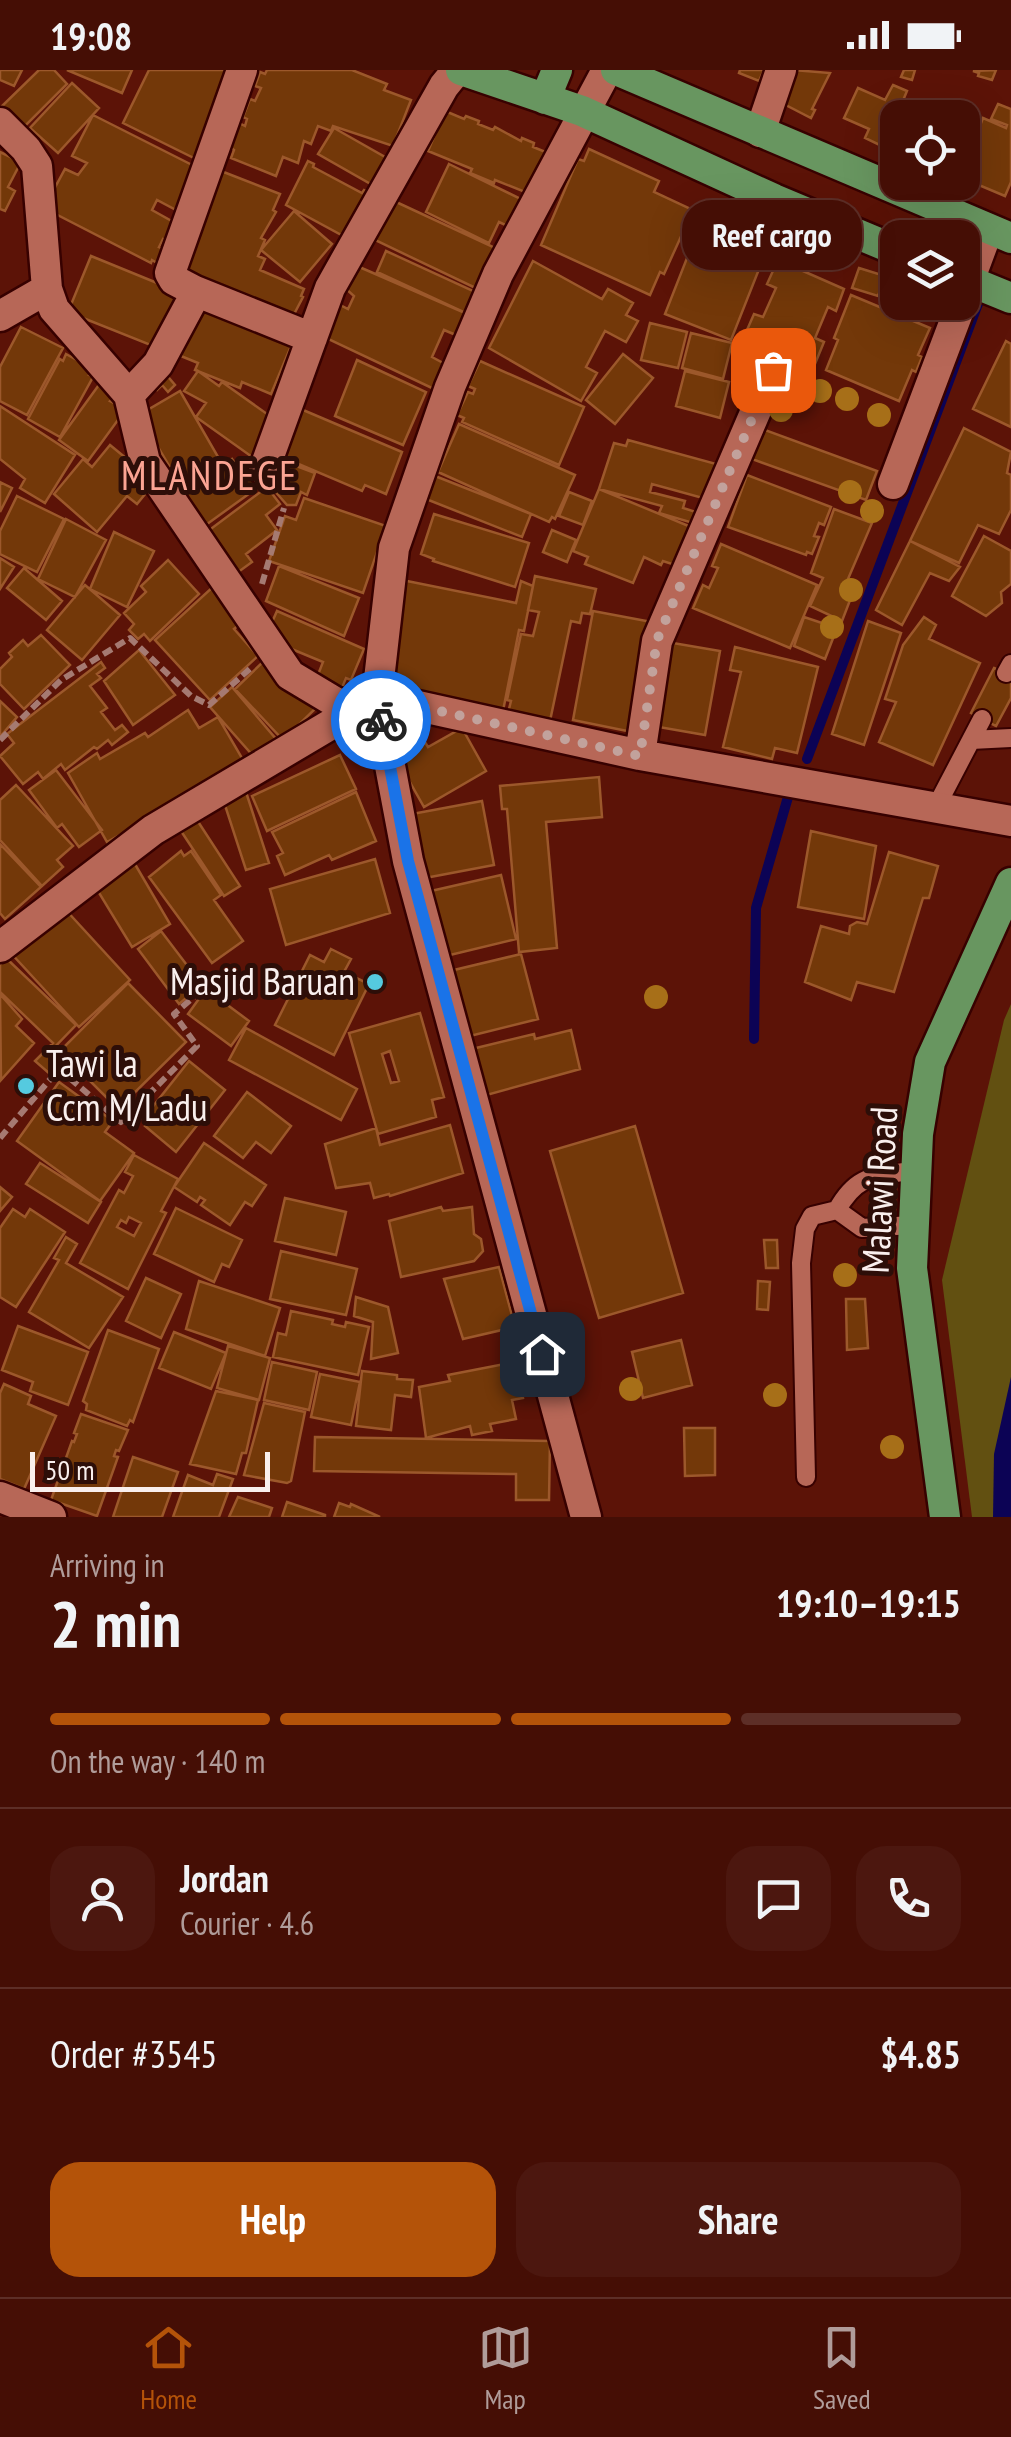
<!DOCTYPE html>
<html lang="en">
<head>
<meta charset="utf-8">
<style>
	:root { --surface:#450e05; --page:#4c170f; --text:#f1f3f6; --muted:#b09c9a; --line:#5d2e27; --accent:#b45309 }
	body { margin:0; font-family:"PT Sans Narrow",sans-serif; background:var(--page); color:var(--text); height:100vh; display:flex; flex-direction:column; font-size:38px; white-space:nowrap }
	* { box-sizing:border-box; margin:0 }
	p { font-size:32px; color:var(--muted) }
	.icon { flex:none; width:55px; height:55px; fill:none; stroke:currentColor; stroke-width:2; stroke-linecap:round; stroke-linejoin:round }
	.map { position:relative; height:1447px; overflow:hidden }
	.details { display:flex; flex-direction:column; background:var(--surface); flex:1 }
	.details>* { flex:none }
	.tools { position:absolute; left:880px; top:30px; display:grid; gap:20px }
	.tools a { display:grid; place-items:center; width:100px; height:100px; border-radius:20px; background:var(--surface); box-shadow:0 10px 40px #0002,0 0 0 2px var(--line); font-size:50px }
	.scale { position:absolute; left:30px; bottom:25px; width:240px; box-sizing:border-box; padding-left:10px; border:5px solid #f9efed; border-top:0; font-size:28px; line-height:35px; white-space:nowrap; color:#f9efed; -webkit-text-stroke:8px #2d0e08; paint-order:stroke }
	.pin { position:absolute; display:grid; place-items:center; width:85px; height:85px; color:#fff; margin:-42px; border-radius:20px; box-shadow:0 5px 15px #0006 }
	.courier { position:absolute; display:grid; place-items:center; width:100px; height:100px; margin:-50px; border:8px solid #1a73e8; border-radius:50%; background:#fff; color:#222; box-shadow:0 2px 12px #0007 }
	.bubble { position:absolute; height:70px; border-radius:30px; background:var(--surface); box-shadow:0 10px 40px #0002,0 0 0 2px var(--line); font-size:32px; font-weight:600; line-height:70px; text-align:center }
	.head em { font-style:normal; font-weight:600 }
	.head div { display:flex; flex-direction:column-reverse }
	.head { display:flex; align-items:center; justify-content:space-between; height:170px; padding:0 50px }
	h1 { font-size:65px; font-weight:600; line-height:75px }
	.bar { display:grid; grid-template-columns:repeat(4,1fr); gap:15px 10px; align-content:center; height:120px; padding:0 50px }
	.bar i { height:12px; border-radius:8px; background:var(--line) }
	.bar .selected { background:var(--accent) }
	.bar p { grid-column:span 4 }
	.line { display:flex; align-items:center; gap:25px; padding:0 50px; border-top:2px solid var(--line) }
	.line div { flex:1 }
	.round { display:grid; place-items:center; flex:none; width:105px; height:105px; border-radius:30px; background:var(--page) }
	.action { display:flex; gap:20px; margin-top:auto; padding:20px 50px }
	.action a { flex:1; height:115px; border-radius:30px; background:var(--accent); color:#fff; font-size:40px; font-weight:600; line-height:115px; text-align:center }
	.action a+a { background:var(--page); color:var(--text) }
	.status { display:flex; justify-content:space-between; align-items:center; height:70px; padding:0 50px; background:var(--surface); direction:ltr }
	.status svg { height:28px; fill:currentColor }
	.menu { display:flex; justify-content:space-around; align-items:center; height:140px; border-top:2px solid var(--line); background:var(--surface); font-size:28px; color:var(--muted) }
	.menu a { display:grid; justify-items:center; gap:5px }
	.menu .selected { color:var(--accent) }
	.map>svg:first-child { display:block }
</style>
</head>
<body>
<div class="status"><b>19:08</b><svg viewBox="0 0 49 12"><path d="M0 12V9h3v3zM5 12V6h3v6zM10 12V3h3v9zM15 12V0h3v12zM26 1h20v11H26zM47 4h2v5h-2z"/></svg></div>
<div class="map">
<svg width="1011" height="1447" viewBox="0 0 1011 1447">
	<rect width="100%" height="100%" fill="#5c1307"/>
	<path fill="#625011" d="M1011,934V1447H972L942,1210L1004,950Z"/>
	<path fill="#0c0355" d="M1011,1307V1447H993L994,1384Z"/>
	<g fill="none" stroke-linecap="round" stroke-linejoin="round">
		<path stroke="#0c0355" stroke-width="10" d="M807,689L979,231
			M754,969L756,838L788,727"/>
	</g>
	<path fill="#733809" stroke="#9c582b" stroke-width="2.5" fill-rule="evenodd" d="M0,0H22L14,16L0,10Z
		M39,0H54L67,14L20,61L0,38Z
		M67,0H132L122,23Z
		M149,0H232L204,93L123,53Z
		M267,0H352L387,14L384,20L411,30L393,76L333,56L331,61L318,56L311,74L304,71L298,93L283,87L276,106L231,88L234,80L230,77L239,53L245,56L247,49L243,47L250,29L255,31L261,18L255,16L260,2L265,4Z
		M740,0H776L773,6L763,2L759,11L739,3Z
		M793,0L830,3L812,39L815,40L811,48L778,31Z
		M904,0H915L912,10L901,7Z
		M996,0L992,10L978,6L979,3L973,1Z
		M72,13L99,38L58,83L30,58Z
		M893,15L907,21L902,33L906,41L903,48H898V76L891,73L888,79L865,68L869,59L844,48L858,18L885,30Z
		M998,34L1011,39V112L1005,126L962,108V48L975,53L972,59L978,61L983,48L1006,58L1007,55L991,49Z
		M445,41L464,49L466,46L479,51L478,54L493,60L495,57L521,71L522,68L534,73L533,77L553,85L535,126L495,110L494,113L470,103L472,99L428,81Z
		M93,45L200,99L178,141L157,130L152,140L177,154L168,172L163,169L159,177L164,179L157,193L152,190L151,193L44,138L65,99L78,105L87,93L72,86Z
		M334,58L392,91L376,117L318,84Z
		M589,79L659,111L654,122L693,140L664,204L660,202L650,225L541,175L578,89L584,91Z
		M0,82L21,92L8,117L15,121L5,141L0,139Z
		M308,91L314,94L313,97L362,123L364,120L371,123L347,168L286,135Z
		M449,94L529,133L516,160L499,152L489,173L426,142Z
		M221,101L280,124L273,140L276,142L261,168L265,170L258,186L265,189L260,200L304,219L301,226L303,227L291,250L179,205Z
		M394,131L504,182L484,222L375,170Z
		M294,141L332,174L300,212L261,180Z
		M710,141L728,148L723,162L767,179L731,270L665,244L700,155L704,156Z
		M386,181L482,225L472,246L377,202Z
		M91,186L184,224L158,278L68,242Z
		M778,190L844,219L836,241L828,237L815,268L824,272L810,306L740,276L754,244L763,247L776,218L767,214Z
		M533,191L602,229L608,219L633,233L626,245L638,251L626,272L605,261L586,297L597,303L581,331L489,278Z
		M357,196L472,246L463,268L444,260L432,287L445,294L434,319L326,268L340,235L348,239L354,226L345,218Z
		M859,198L885,206L878,226L852,218Z
		M851,225L930,258L918,285L922,287L916,302L912,300L899,331L826,300L838,270L834,268Z
		M198,230L294,269L271,324L242,312L240,318L195,300L198,293L176,284Z
		M650,253L687,262L678,298L641,290Z
		M21,257L63,278L27,345L0,331V297Z
		M691,263L732,273L723,309L682,298Z
		M1006,271L1011,274V357L973,339Z
		M66,284L93,299L89,305L93,307L60,367L28,349L60,289L63,291Z
		M623,284L653,308L615,354L586,330Z
		M357,290L426,322L403,375L335,346Z
		M480,291L584,337L559,395L462,352L464,348L457,345L468,322L473,324L475,319L468,316Z
		M198,301L219,316L222,312L277,351L255,389L196,347L206,333L184,321Z
		M685,301L729,312L720,348L676,336Z
		M164,302L175,315L168,322L162,315L157,320L151,314Z
		M101,312L117,323L110,331L126,339L88,391L59,370Z
		M180,321L221,392L181,416L139,345Z
		M0,336L75,385L45,433L20,418L25,409L0,389Z
		M296,337L402,382L386,424L365,415L362,421L282,387Z
		M459,354L575,405L555,449L552,447L549,452L438,402Z
		M964,358L1011,382L1007,403L1011,405V440L999,464L978,455L959,493L910,471Z
		M762,359L877,401L866,430L752,389Z
		M628,370L720,395L710,430L652,414L650,422L685,431L683,438L696,442L693,453L659,443L662,436L599,419L614,373L626,376Z
		M110,375L155,412L137,434L127,426L97,462L54,424L83,389L92,397Z
		M232,389L238,398L250,391L264,413L203,457L181,423Z
		M283,391L315,403L307,425L301,422L296,435H287L273,419Z
		M747,405L831,437L824,455L819,453L814,466L819,467L812,484L807,482L806,485L728,457Z
		M435,406L531,444L522,467L426,429Z
		M0,412L12,418L0,442Z
		M267,417L280,434L266,445L277,460L246,484L252,492L230,508L204,464Z
		M599,419L691,457L675,495L663,491L661,495L644,487L633,513L585,494L588,487L573,481Z
		M569,422L592,431L583,455L559,446Z
		M17,426L64,449L37,502L0,484V461Z
		M304,428L386,456L363,523L269,491L285,446L296,450Z
		M834,439L872,453L848,509L857,512L842,551L810,536L823,508L811,503Z
		M434,444L529,473L515,517L433,491L434,489L421,484Z
		M66,449L106,470L75,527L38,509Z
		M552,460L576,470L567,492L543,482Z
		M114,462L154,481L127,537L90,519Z
		M984,466L1011,481V514L1001,522L1002,533L986,546L952,526Z
		M910,471L960,497L949,511L930,503L902,555L876,540Z
		M721,474L817,515L790,578L693,538L703,515L709,518L718,498L712,496Z
		M0,488L14,497L0,519Z
		M168,490L199,524L150,571L144,564L138,569L129,560L134,554L124,543L146,522L141,516Z
		M279,496L359,528L344,566L266,531Z
		M24,498L62,531L46,550L7,518Z
		M535,506L596,519L590,544L582,543L580,553L571,551L550,651L508,643L511,631L507,630L521,564L533,566L539,542L528,540Z
		M402,510L516,533L521,511L533,516L524,561L519,560L502,646L384,623Z
		M85,515L120,545L82,590L47,560Z
		M215,515L246,549L234,559L258,586L210,630L155,570Z
		M277,541L364,579L351,610L346,608L339,625L314,615L323,592L265,568Z
		M593,541L657,553L637,663L573,650Z
		M804,547L837,558L825,589L794,576Z
		M924,547L936,555L929,569L980,593L933,695L879,672L896,632L885,629L903,575Z
		M868,551L901,563L864,675L832,664Z
		M41,565L70,595L24,639L0,614V599L12,587L9,583L23,570L28,576Z
		M667,572L720,581L705,665L653,656Z
		M735,577L818,597L797,683L775,678L772,689L723,677L741,602L730,600Z
		M139,580L175,625L133,655L104,611Z
		M267,588L315,639L283,670L235,619Z
		M101,592L105,598L97,604L101,608L90,616L107,638L101,642L115,660L122,655L128,662L112,675L108,670L97,679L94,677L65,700L61,694L43,709L38,702L23,714L0,686L14,673L7,664Z
		M994,598L1011,605V628L996,656L971,643Z
		M232,617L276,669L255,688L210,637Z
		M0,631L17,647L0,667Z
		M188,640L199,658L218,647L246,695L107,772L68,703L97,683L100,689L145,663L148,667Z
		M462,658L486,701L424,737L390,677L418,661L428,677Z
		M340,685L356,719L267,761L252,726Z
		M56,700L102,760L79,777L62,754L57,758L29,720Z
		M599,707L602,747L546,752L557,878L519,882L507,739H502L500,716Z
		M16,715L73,776L57,790L63,797L42,816L0,770V730Z
		M246,722L269,793L246,800L223,729Z
		M356,722L376,771L332,790L329,785L285,805L277,786L283,783L272,762Z
		M482,731L494,795L425,808L412,744Z
		M197,750L240,816L224,826L181,761Z
		M811,761L876,776L864,849L798,837Z
		M0,774L41,817L5,849L0,843Z
		M181,781L184,786L191,781L221,825L214,830L243,871L212,893L149,807Z
		M889,782L938,796L929,828H923L894,922L857,912L851,930L805,912L821,856L849,864L850,856L857,852L867,854Z
		M132,789L170,854L132,877L93,813Z
		M375,789L390,843L286,875L270,819Z
		M501,805L516,869L446,886L431,821Z
		M64,838L130,910L79,957L8,880Z
		M161,861L202,915L179,934L138,879Z
		M331,879L351,889L344,902L369,914L334,985L275,955L310,885L324,892Z
		M521,884L538,949L470,966L454,900Z
		M6,888L76,955L50,982L61,993L50,1004L35,991L53,973L0,922V895Z
		M128,913L186,972L118,1039L60,981Z
		M206,919L249,951L231,976L188,944Z
		M0,924L22,949L16,956L34,973L1,1010Z
		M420,943L444,1027L432,1030L436,1047L378,1064L349,963ZM390,981L399,1011L391,1013L382,984Z
		M246,958L357,1019L341,1050L229,990Z
		M571,960L580,999L483,1026L472,979L534,964L535,969Z
		M189,991L225,1020L176,1082L145,1056L147,1053L143,1049Z
		M59,1012L113,1051L105,1062L134,1083L100,1131L17,1071Z
		M247,1022L291,1056L271,1083L256,1072L243,1088L214,1066Z
		M450,1055L463,1103L390,1126L389,1124L374,1128L370,1113L336,1118L325,1074L376,1058L380,1075Z
		M635,1056L683,1223L599,1248L550,1081Z
		M204,1073L266,1115L252,1136L245,1132L230,1155L201,1135L205,1130L200,1127L197,1132L174,1117Z
		M134,1085L178,1109L161,1141L166,1143L128,1219L80,1193L119,1120L124,1123L133,1106L125,1102ZM129,1147L141,1153L134,1166L117,1157L121,1150L126,1153Z
		M40,1093L101,1132L88,1153L26,1114Z
		M0,1117L12,1127L0,1141Z
		M285,1128L346,1142L336,1185L275,1171Z
		M441,1137L443,1141L472,1137L474,1164L481,1169L483,1181L474,1191L401,1207L389,1151Z
		M176,1138L242,1170L229,1197L222,1194L214,1212L154,1184Z
		M13,1139L25,1147L30,1139L65,1162L16,1237L0,1227V1158Z
		M66,1167L77,1174L66,1193L123,1227L89,1278L29,1242L59,1190L54,1188Z
		M764,1170H777L778,1198H766Z
		M281,1181L357,1199L346,1245L270,1229Z
		M499,1197L515,1257L463,1269L444,1209Z
		M146,1208L181,1224L161,1268L126,1251Z
		M199,1211L280,1238L265,1286L186,1259Z
		M758,1211L770,1212L768,1240L757,1239Z
		M356,1227L388,1237L398,1283L371,1289L373,1252L354,1246Z
		M846,1229H865L868,1278L847,1280Z
		M291,1241L333,1250L332,1254L345,1257L346,1252L369,1257L358,1305L273,1287L278,1263L286,1265Z
		M18,1256L88,1282L68,1335L30,1321L33,1312L2,1300Z
		M108,1260L159,1279L133,1352L130,1350L127,1356L86,1340L87,1334L83,1331Z
		M174,1262L226,1283L211,1319L159,1298Z
		M681,1270L692,1315L643,1328L632,1282Z
		M228,1276L270,1288L259,1330L217,1318Z
		M516,1289L523,1328L512,1330L516,1349L490,1354L492,1361L472,1365L470,1356L426,1368L419,1317L450,1311L448,1305L510,1293L509,1290Z
		M272,1292L317,1302L309,1340L264,1330Z
		M362,1301L397,1305V1309L413,1310L411,1327L395,1325L391,1360L356,1356Z
		M320,1304L360,1312L351,1355L311,1347Z
		M4,1314L31,1326L28,1334L56,1346L24,1419L0,1409V1323Z
		M216,1321L258,1330L246,1383H242L236,1404L190,1394Z
		M264,1333L305,1342L291,1411L287,1413L244,1405Z
		M81,1344L128,1360L119,1381L116,1380L114,1386L118,1387L97,1446L51,1430L72,1371L74,1372L77,1364L74,1363Z
		M684,1358H715V1405L685,1406Z
		M315,1367L550,1371L549,1430H516V1404L314,1401Z
		M133,1387L178,1402L162,1447H113Z
		M217,1404L233,1409L219,1447H173L188,1405L213,1415Z
		M238,1427L272,1438L269,1447H229Z
		M287,1432L325,1445V1447H282Z
		M339,1433L350,1437L351,1434L380,1447H334Z"/>
	<g fill="none" stroke-linecap="round" stroke-linejoin="round">
		<g stroke="#370100" stroke-width="22">
			<path id="service" d="M1006,603L1011,594
				M971,670L1011,668
				M936,737L982,649
				M837,1140L862,1158L913,1155
				M806,1407L801,1193L805,1159L812,1146L837,1140C858,1102 877,1107 916,1100"/>
		</g>
		<g stroke="#370100" stroke-width="35">
			<path id="minor" d="M0,53L26,79L37,96L47,219L54,239L129,325L145,392L290,605L335,632L357,639
				M760,62L781,0
				M195,221L312,268
				M962,230L988,160
				M0,246L47,219
				M129,325L158,294L195,225V221L174,210L170,203L242,0
				M264,400L330,218L444,16L457,0
				M893,414L962,232
				M640,685L657,571L773,301
				M0,877L153,760L377,627L640,685L1011,751
				M0,1427L51,1447
				M586,1447L408,791L377,627L394,478L450,317L498,204L607,0"/>
		</g>
		<g stroke="#370100" stroke-width="35">
			<path id="primary" d="M461,0L582,41L774,129L898,181
				M616,0L1011,168
				M545,29L557,0
				M962,208L1011,228
				M945,1447L912,1198L918,1064L930,992L1011,813"/>
		</g>
		<path stroke="#a57a72" stroke-width="6" stroke-dasharray="10 5" stroke-linecap="butt" d="M262,514L284,438
			M0,670L61,610L130,568L191,626L209,635L252,597
			M0,1068L59,999L121,1052L197,976L174,944L218,906L250,904"/>
		<use href="#service" stroke="#b76757" stroke-width="18"/>
		<use href="#minor" stroke="#b76757" stroke-width="30"/>
		<use href="#primary" stroke="#689660" stroke-width="30"/>
	</g>
	<g fill="#a76f18">
		<circle cx="790" cy="306" r="12"/>
		<circle cx="820" cy="321" r="12"/>
		<circle cx="847" cy="329" r="12"/>
		<circle cx="781" cy="340" r="12"/>
		<circle cx="879" cy="345" r="12"/>
		<circle cx="850" cy="422" r="12"/>
		<circle cx="872" cy="441" r="12"/>
		<circle cx="851" cy="520" r="12"/>
		<circle cx="832" cy="557" r="12"/>
		<circle cx="656" cy="927" r="12"/>
		<circle cx="845" cy="1205" r="12"/>
		<circle cx="631" cy="1319" r="12"/>
		<circle cx="775" cy="1325" r="12"/>
		<circle cx="892" cy="1377" r="12"/>
	</g>
	<g fill="none" stroke-linecap="round" stroke-linejoin="round">
		<path stroke="#c2a29c" stroke-width="10" stroke-dasharray="0 18" d="M381,650L377,627L640,686L657,570L773,300"/>
		<path stroke="#1a73e8" stroke-width="12" d="M381,650L408,791L542,1284"/>
	</g>
	<g fill="#55cadf" stroke="#2d0e08" stroke-width="4">
		<circle cx="375" cy="912" r="10"/>
		<circle cx="26" cy="1016" r="10"/>
	</g>
	<g text-anchor="middle" stroke-width="10" stroke-linejoin="round" paint-order="stroke">
		<g font-size="38" fill="#f9efed" stroke="#2d0e08" text-anchor="end">
			<text x="355" y="925">Masjid Baruan</text>
			<text x="46" y="1007" text-anchor="start">Tawi la<tspan x="46" dy="44">Ccm M/Ladu</tspan></text>
		</g>
		<g font-size="38" fill="#f9efed" stroke="#2d0e08">
			<text transform="translate(880 1120) rotate(-87)" y="13">Malawi Road</text>
		</g>
		<g font-size="40" letter-spacing="2.5" fill="#fba493" stroke="#2d0e08">
			<text x="210" y="420">MLANDEGE</text>
		</g>
	</g>
</svg>
<div class="tools">
<a><svg class="icon" aria-label="locate" viewBox="0 0 24 24"><circle cx="12" cy="12" r="6"/><path d="M12 2v4M12 18v4M2 12h4M18 12h4"/></svg></a>
<a><svg class="icon" aria-label="layers" viewBox="0 0 24 24"><path d="M12 4l9 5-9 5-9-5zM3 14l9 5 9-5"/></svg></a>
</div>
<div class="scale">50 m</div>
<div class="pin" style="left:773px;top:300px;background:#ea580c"><svg class="icon" aria-label="bag" viewBox="0 0 24 24"><path d="M5 8h14l-1 12H6zM9 8a3 3 0 0 1 6 0"/></svg></div>
<div class="pin" style="left:542px;top:1284px;background:#1f2937"><svg class="icon" aria-label="home" viewBox="0 0 24 24"><path d="M3 11l9-7 9 7M6 9v11h12V9"/></svg></div>
<div class="courier" style="left:381px;top:650px"><svg class="icon" aria-label="bike" viewBox="0 0 24 24"><circle cx="6" cy="16" r="4"/><circle cx="18" cy="16" r="4"/><path d="M6 16l4-8h5l3 8M10 8l3 8H6M13 5h3"/></svg></div>
<div class="bubble" style="left:682px;top:130px;width:180px">Reef cargo</div>
</div>
<section class="details">
<div class="head"><div><h1>2 min</h1><p>Arriving in</p></div><em>19:10–19:15</em></div>
<div class="bar"><i class="selected"></i><i class="selected"></i><i class="selected"></i><i></i><p>On the way · 140 m</p></div>
<div class="line" style="height:180px"><a class="round"><svg class="icon" aria-label="person" viewBox="0 0 24 24"><circle cx="12" cy="8" r="4"/><path d="M4 21q1-7 8-7t8 7"/></svg></a><div><b>Jordan</b><p>Courier · 4.6</p></div><a class="round"><svg class="icon" aria-label="chat" viewBox="0 0 24 24"><path d="M4 5h16v11H9l-5 4z"/></svg></a><a class="round"><svg class="icon" aria-label="phone" viewBox="0 0 24 24"><path d="M5 4h4l2 5-3 2q2 4 5 5l2-3 5 2v4C11 20 4 13 5 4z"/></svg></a></div>
<div class="line" style="height:130px"><div>Order #3545</div><b>$4.85</b></div>
<div class="action"><a>Help</a><a>Share</a></div>
</section>
<nav class="menu">
<a class="selected"><svg class="icon" aria-label="home" viewBox="0 0 24 24"><path d="M3 11l9-7 9 7M6 9v11h12V9"/></svg>Home</a>
<a><svg class="icon" aria-label="map" viewBox="0 0 24 24"><path d="M3 6l6-2 6 2 6-2v14l-6 2-6-2-6 2zM9 4v14M15 6v14"/></svg>Map</a>
<a><svg class="icon" aria-label="saved" viewBox="0 0 24 24"><path d="M7 4h10v16l-5-4-5 4z"/></svg>Saved</a>
</nav>
</body>
</html>
